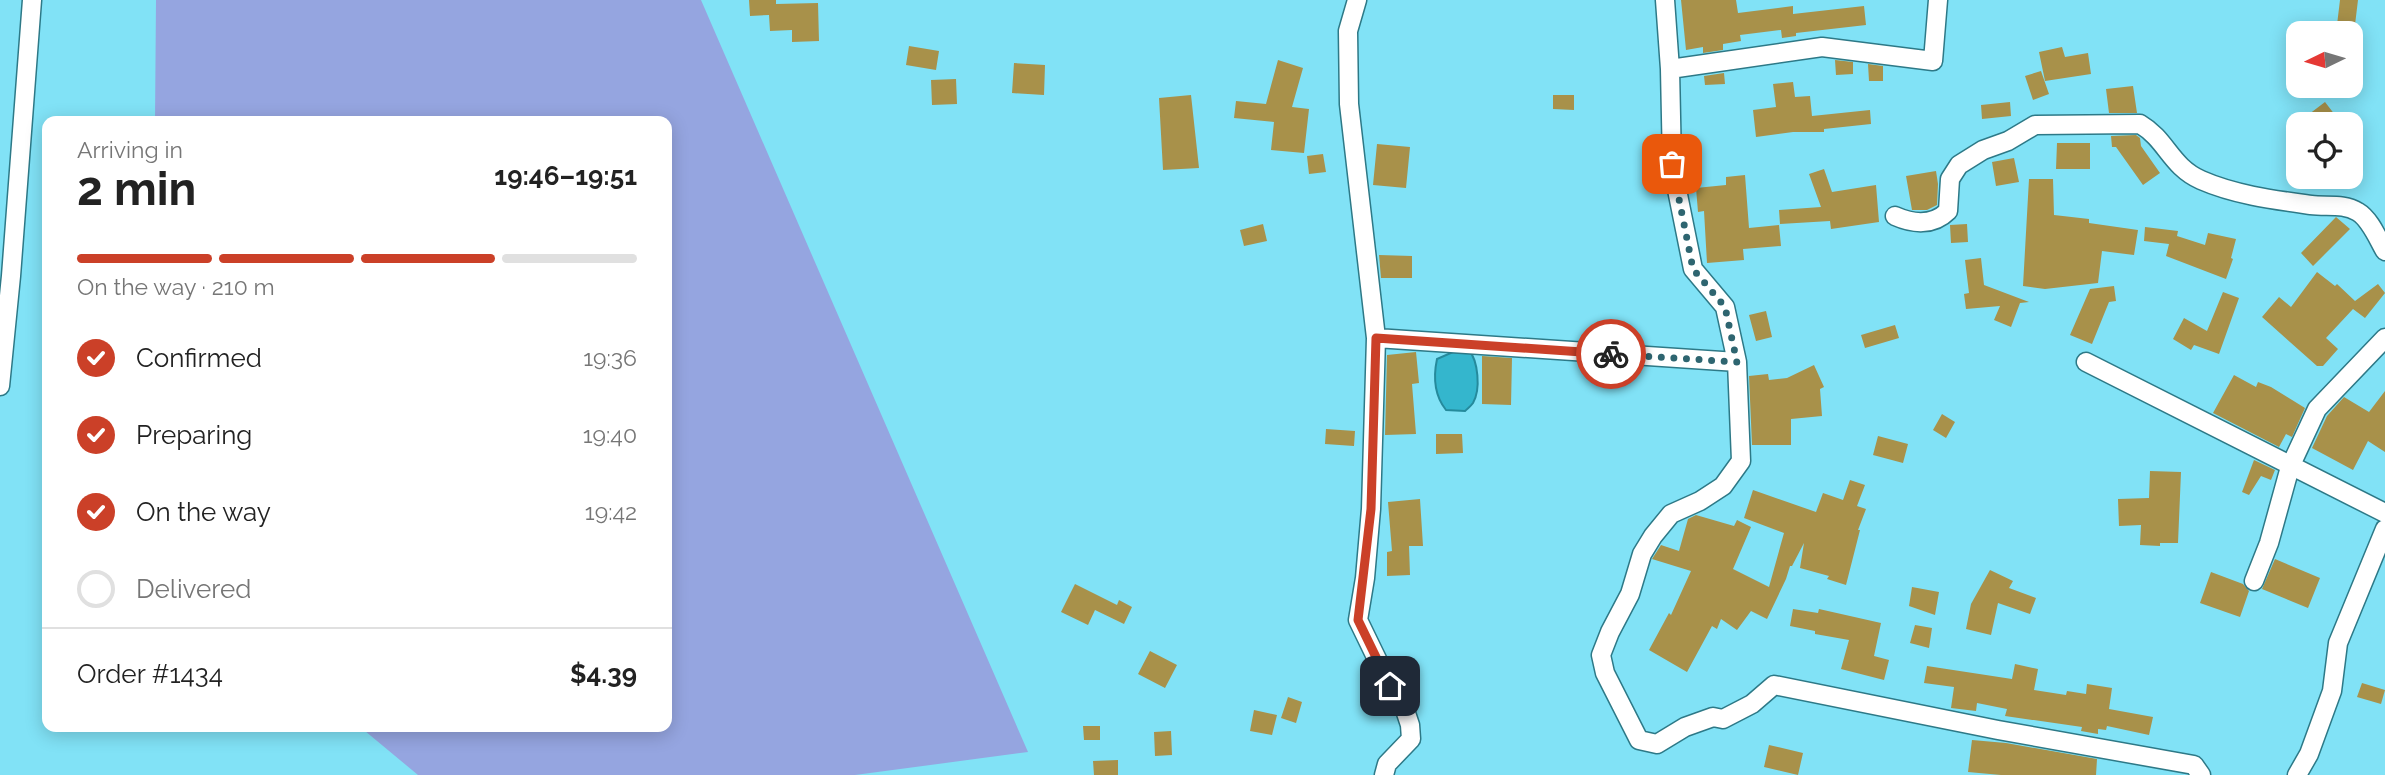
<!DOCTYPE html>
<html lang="en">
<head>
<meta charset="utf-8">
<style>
	:root { --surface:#fff; --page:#f6f6f6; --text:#222; --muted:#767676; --line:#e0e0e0; --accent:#cb4028 }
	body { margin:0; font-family:Raleway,sans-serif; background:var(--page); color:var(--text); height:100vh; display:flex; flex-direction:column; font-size:26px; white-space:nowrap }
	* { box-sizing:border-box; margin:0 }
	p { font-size:23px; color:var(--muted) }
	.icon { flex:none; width:38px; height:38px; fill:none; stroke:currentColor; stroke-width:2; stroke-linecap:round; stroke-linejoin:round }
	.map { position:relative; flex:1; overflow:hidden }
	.sheet { position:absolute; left:42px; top:116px; width:630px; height:616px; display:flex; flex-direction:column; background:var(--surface); border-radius:14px; box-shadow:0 4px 18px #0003 }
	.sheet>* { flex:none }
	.needle { width:46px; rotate:265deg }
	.fabs { position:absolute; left:2286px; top:21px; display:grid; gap:14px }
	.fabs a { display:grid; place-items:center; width:77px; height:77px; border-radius:14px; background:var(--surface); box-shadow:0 4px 18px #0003; font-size:35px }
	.pin { position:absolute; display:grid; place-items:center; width:60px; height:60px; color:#fff; margin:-30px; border-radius:14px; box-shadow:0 4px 10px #0006 }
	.courier { position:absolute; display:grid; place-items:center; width:70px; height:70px; margin:-35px; border:5px solid #cb4028; border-radius:50%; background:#fff; color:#222; box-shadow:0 2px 9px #0007 }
	.head em { font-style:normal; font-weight:700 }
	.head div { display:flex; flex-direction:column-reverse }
	.head { display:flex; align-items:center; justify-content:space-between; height:119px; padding:0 35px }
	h1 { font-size:46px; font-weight:700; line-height:52px }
	.bar { display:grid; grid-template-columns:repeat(4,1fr); gap:10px 7px; align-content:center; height:84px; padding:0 35px }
	.bar i { height:9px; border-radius:5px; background:var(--line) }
	.bar .current { background:var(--accent) }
	.bar p { grid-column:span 4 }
	.line { display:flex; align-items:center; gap:18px; padding:0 35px; border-top:2px solid var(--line) }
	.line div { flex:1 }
	ol { padding:0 35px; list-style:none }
	li { display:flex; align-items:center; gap:21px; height:77px }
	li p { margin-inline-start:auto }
	li .icon { padding:7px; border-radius:50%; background:var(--accent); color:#fff; stroke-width:4 }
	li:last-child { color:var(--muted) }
	li i { width:38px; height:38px; border:4px solid var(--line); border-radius:50% }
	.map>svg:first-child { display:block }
</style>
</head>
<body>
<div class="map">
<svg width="2385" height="775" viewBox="0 0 2385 775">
	<rect width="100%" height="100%" fill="#81e2f6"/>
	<path fill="#95a5e0" d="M156,0H701L1028,752L855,775H418L359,726H667V121H155Z"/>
	<path fill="#34b6cd" stroke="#258a9c" stroke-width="2" d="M1469,350C1478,361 1481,389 1473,403C1471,406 1468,408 1465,411L1446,410C1434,395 1433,378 1437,359L1453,352Z"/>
	<path fill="#a8914a" d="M749,0H776V4L818,3L819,41L792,42V30L770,31L769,15L750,16Z
		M1681,0H1736L1738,13L1793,6V14L1864,6L1866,25L1796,33V36L1782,38L1781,30L1740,35L1741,41L1723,44V50L1703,53V47L1686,50Z
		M2340,0H2358L2354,33H2336Z
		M909,46L939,51L936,70L906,65Z
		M2062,47L2065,57L2088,53L2091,74L2045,81L2039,52Z
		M1278,60L1303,68L1292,107L1309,109L1304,153L1271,150L1274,122L1234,118L1236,101L1266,104Z
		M1835,60L1853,62V74L1836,75Z
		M1014,63L1045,65L1044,95L1012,93Z
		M1868,64L1883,66V81H1869Z
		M2041,71L2049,94L2033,100L2025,76Z
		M1724,73L1725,84L1705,85L1704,76Z
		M956,79L957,104L932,105L931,80Z
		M1793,82L1795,97L1810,96L1812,116L1870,110L1871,124L1824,129V132H1793L1756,137L1753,110L1776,107L1773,84Z
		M2133,86L2137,113H2109L2106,89Z
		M1191,95L1199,168L1163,170L1159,98Z
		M1553,95H1574V110L1553,109Z
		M2010,102L2011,116L1982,119L1981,105Z
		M2325,102L2342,124H2296Z
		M2136,135L2140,138L2141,146L2160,173L2143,185L2116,147H2112L2111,136Z
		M2057,143H2090V169H2056Z
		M1377,144L1410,147L1406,188L1373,185Z
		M1323,154L1326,172L1309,174L1307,156Z
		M2014,158L2019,182L1996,186L1992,162Z
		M1824,169L1832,192L1876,185L1879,222L1831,229L1830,221L1780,224L1779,210L1821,207L1809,174Z
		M1936,171L1938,184L1937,205L1927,210H1912L1906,176Z
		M1745,175L1749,228L1779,225L1781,246L1743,249L1744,260L1707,263L1704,211L1698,212L1696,188L1726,185V177Z
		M2029,179H2053L2054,215L2089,219V223L2138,230L2134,255L2102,251L2098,283L2045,289L2023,286Z
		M2336,217L2350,229L2313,266L2301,253Z
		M1263,224L1267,241L1244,246L1240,230Z
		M1967,224L1968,242L1951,243L1950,225Z
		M2145,227L2178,231L2177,236L2205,245L2208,233L2236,239L2231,258L2233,259L2226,279L2166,256L2169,244L2144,241Z
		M1379,255L1412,256V278H1381Z
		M1981,258L1984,285L2029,302L2020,303L2011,327L1994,320L2000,306L1966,309L1964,294L1969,293L1965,260Z
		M2317,272L2335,286L2337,284L2355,301L2378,284L2385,293L2365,318L2353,309L2326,338L2338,349L2323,366H2317L2262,317L2279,297L2291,307Z
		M2114,286L2116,301L2109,302L2092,344L2070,335L2090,289Z
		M2223,292L2239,298L2219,354L2194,345L2191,350L2173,339L2184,318L2207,331Z
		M1766,311L1772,337L1756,341L1749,315Z
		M1895,325L1899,338L1865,348L1861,335Z
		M1416,352L1419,383L1412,384L1416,434L1385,435L1387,355Z
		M1482,356L1512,358L1511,405L1482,404Z
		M1814,365L1824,387L1820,389L1822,416L1791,419V445H1752L1749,376L1768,374L1769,380L1787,378Z
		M2234,375L2256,387L2258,382L2271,387L2305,408L2292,437L2286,434L2279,447L2213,413Z
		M2385,391V452L2368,441L2353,470L2312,448L2327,416L2344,397L2369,412Z
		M1942,414L1955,422L1946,438L1933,430Z
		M1326,429L1355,431L1354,446L1325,444Z
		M1436,434H1462L1463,453L1436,454Z
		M1878,436L1908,444L1903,463L1873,455Z
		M2254,460L2275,470L2271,480L2261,476L2249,495L2242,492Z
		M2150,471L2181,472L2178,543H2160V546L2140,545L2141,525L2119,526L2118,499L2149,498Z
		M1850,480L1865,485L1857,506L1866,509L1858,530H1860L1846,585L1827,579L1829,576L1800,568L1804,543L1792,566H1790L1786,579L1767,619L1751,611L1737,630L1721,619L1717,629L1712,626L1687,672L1649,650L1669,613L1671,615L1691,571L1652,559L1661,545L1679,551L1688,519L1696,515L1734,526L1737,520L1751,527L1733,569L1769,587L1784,533L1744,518L1753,490L1816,512L1823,493L1843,500Z
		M1420,499L1423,546H1409L1410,575L1387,576V552L1392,551L1388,502Z
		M2275,559L2320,578L2308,608L2262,589Z
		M1990,570L2013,581L2009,588L2036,598L2030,614L1998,603L1991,635L1966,629L1971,604Z
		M2211,572L2243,584L2249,591L2240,617L2200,603Z
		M1075,584L1117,605L1119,600L1132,607L1124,624L1095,610L1088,625L1061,612Z
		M1912,587L1939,592L1935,615L1909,606Z
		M1793,609L1818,613L1819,609L1881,623L1874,656L1889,660L1884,680L1841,669L1849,640L1815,634V631L1790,626Z
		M1915,625L1932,628L1929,648L1910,643Z
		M1150,651L1177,665L1165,688L1138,674Z
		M2015,664L2038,669L2034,690L2066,695L2067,691L2086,694L2087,684L2112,688L2109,709L2153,717L2149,735L2107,726L2106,730L2098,729V734L2081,731L2082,727L2005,716L2007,709L1977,703L1976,711L1951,708L1954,687L1924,683L1927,666L2012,679Z
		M2362,683L2385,690L2381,704L2357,697Z
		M1288,697L1302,702L1296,723L1281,718Z
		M1254,710L1277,715L1272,735L1250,731Z
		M1083,726H1100V740H1084Z
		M1171,731L1172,755L1155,756L1154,732Z
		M1972,740L2006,743L2097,759L2096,775H2001L1968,772Z
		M1769,745L1803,753L1798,775L1764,767Z
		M1118,760V775H1094L1093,761Z"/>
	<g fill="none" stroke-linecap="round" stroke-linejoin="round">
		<g stroke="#2d7987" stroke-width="21">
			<path id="minor" d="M1357,0L1348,31L1349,104L1376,338L1371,509L1365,578L1358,620L1390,686L1404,707L1410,725L1411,739L1387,764L1384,775
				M1665,0L1670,69
				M1938,0L1933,61L1822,47L1670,69L1672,165L1693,269L1725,307L1737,362L1741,461L1723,486L1700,501L1671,514L1653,536L1642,554L1630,594L1610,632L1601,655L1605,673L1639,740L1657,744L1685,727L1713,717L1723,719L1752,704L1774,685L1998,730L2194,765L2201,775
				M1895,216C1913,224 1933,226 1948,211L1950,179L1959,165L1983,150L2008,141L2035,125L2140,124C2167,140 2170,166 2201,180C2235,195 2275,200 2311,205C2327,207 2344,203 2358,212C2370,219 2378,239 2385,251
				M1376,338L1737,362
				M2086,362L2385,513
				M0,386L11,276L32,0
				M2254,581L2269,543L2290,467L2317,409L2385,338
				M2297,775L2309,754L2332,691L2338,643L2385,529"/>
		</g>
		<use href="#minor" stroke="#fff" stroke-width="18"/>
	</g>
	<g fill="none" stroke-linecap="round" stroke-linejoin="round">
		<path stroke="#2e6570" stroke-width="7" stroke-dasharray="0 12.6" d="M1611,354L1737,362L1725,307L1693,269L1672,164"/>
		<path stroke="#cb4028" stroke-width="9" d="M1390,686L1358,620L1371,509L1376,338L1611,354"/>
	</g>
</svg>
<div class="fabs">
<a><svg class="needle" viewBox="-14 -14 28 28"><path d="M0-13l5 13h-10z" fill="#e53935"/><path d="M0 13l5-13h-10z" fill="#767676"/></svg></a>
<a><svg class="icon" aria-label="locate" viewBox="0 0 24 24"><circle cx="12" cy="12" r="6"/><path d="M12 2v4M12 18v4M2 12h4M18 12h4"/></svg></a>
</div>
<div class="pin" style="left:1672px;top:164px;background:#ea580c"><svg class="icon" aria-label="bag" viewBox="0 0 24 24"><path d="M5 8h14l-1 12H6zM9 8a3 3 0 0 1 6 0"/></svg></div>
<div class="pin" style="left:1390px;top:686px;background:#1f2937"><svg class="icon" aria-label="home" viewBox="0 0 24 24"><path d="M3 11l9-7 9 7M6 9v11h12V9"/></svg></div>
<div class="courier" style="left:1611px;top:354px"><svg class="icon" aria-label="bike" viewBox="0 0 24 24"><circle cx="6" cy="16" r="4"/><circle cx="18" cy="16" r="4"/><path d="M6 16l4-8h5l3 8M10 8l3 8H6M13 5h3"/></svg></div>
<section class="sheet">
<div class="head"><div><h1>2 min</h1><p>Arriving in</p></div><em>19:46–19:51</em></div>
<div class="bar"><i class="current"></i><i class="current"></i><i class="current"></i><i></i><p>On the way · 210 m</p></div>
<ol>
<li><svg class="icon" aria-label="check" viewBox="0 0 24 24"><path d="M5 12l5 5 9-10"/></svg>Confirmed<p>19:36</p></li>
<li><svg class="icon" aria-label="check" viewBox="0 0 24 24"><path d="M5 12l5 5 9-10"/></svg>Preparing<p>19:40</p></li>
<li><svg class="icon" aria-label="check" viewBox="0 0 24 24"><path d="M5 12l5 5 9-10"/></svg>On the way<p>19:42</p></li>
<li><i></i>Delivered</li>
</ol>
<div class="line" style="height:91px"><div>Order #1434</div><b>$4.39</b></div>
</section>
</div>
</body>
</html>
